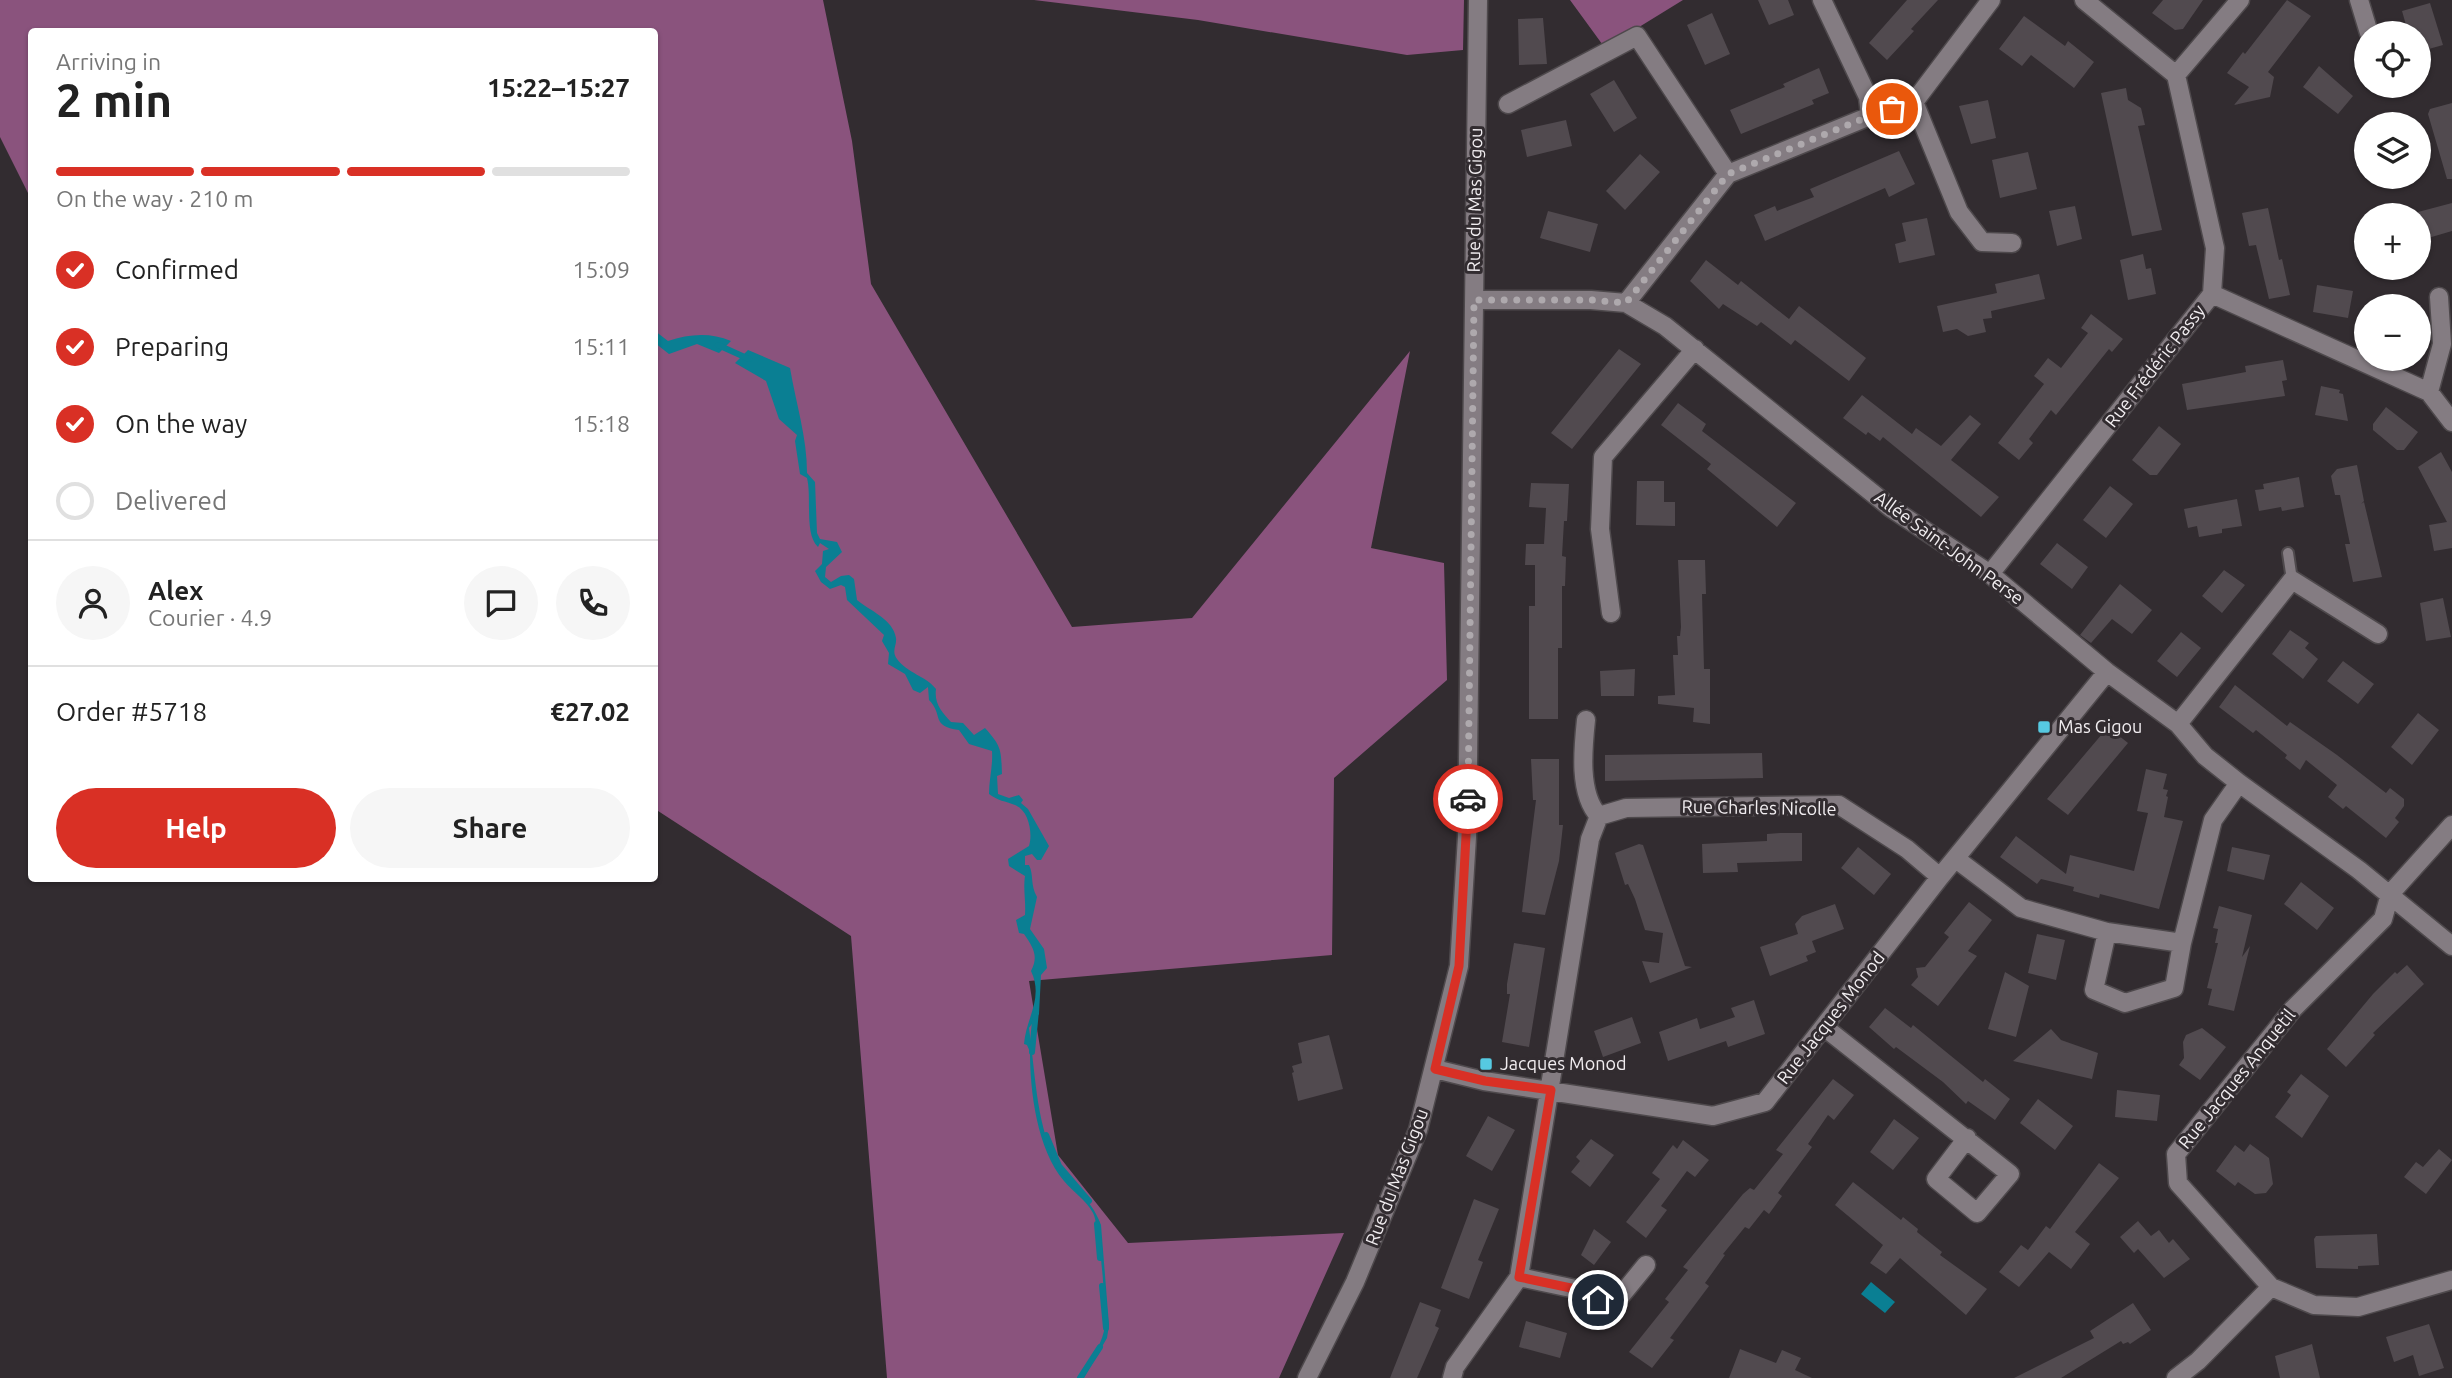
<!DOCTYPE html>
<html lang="en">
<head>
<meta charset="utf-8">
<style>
	:root { --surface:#fff; --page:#f6f6f6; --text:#222; --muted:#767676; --line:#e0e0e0; --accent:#d93025 }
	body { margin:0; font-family:Ubuntu,sans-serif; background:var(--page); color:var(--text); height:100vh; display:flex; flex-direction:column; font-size:26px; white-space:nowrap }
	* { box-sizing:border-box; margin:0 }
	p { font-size:23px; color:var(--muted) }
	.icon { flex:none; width:38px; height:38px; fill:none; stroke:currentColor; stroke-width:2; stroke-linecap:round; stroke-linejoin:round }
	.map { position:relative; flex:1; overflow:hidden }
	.details { position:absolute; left:28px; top:28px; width:630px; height:854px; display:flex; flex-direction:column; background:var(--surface); border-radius:7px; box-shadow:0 2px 5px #0004 }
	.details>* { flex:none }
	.tools { position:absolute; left:2354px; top:21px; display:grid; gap:14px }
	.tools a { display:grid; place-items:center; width:77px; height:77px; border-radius:50%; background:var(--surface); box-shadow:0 2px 5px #0004; font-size:35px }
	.pin { position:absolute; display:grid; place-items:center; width:60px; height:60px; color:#fff; margin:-30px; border:4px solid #fff; border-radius:50%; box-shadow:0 2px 7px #0007 }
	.courier { position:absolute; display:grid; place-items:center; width:70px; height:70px; margin:-35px; border:5px solid #d93025; border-radius:50%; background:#fff; color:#222; box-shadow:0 2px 9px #0007 }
	.head em { font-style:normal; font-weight:700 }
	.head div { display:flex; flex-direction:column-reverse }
	.head { display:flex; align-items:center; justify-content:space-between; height:119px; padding:0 28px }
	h1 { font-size:46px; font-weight:700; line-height:52px }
	.bar { display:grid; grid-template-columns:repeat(4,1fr); gap:10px 7px; align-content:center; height:84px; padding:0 28px }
	.bar i { height:9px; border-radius:5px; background:var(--line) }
	.bar .active { background:var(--accent) }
	.bar p { grid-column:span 4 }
	.line { display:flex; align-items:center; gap:18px; padding:0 28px; border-top:2px solid var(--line) }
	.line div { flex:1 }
	.round { display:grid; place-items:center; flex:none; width:74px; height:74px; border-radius:37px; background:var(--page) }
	ol { padding:0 28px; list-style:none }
	li { display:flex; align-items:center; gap:21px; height:77px }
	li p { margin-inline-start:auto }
	li .icon { padding:7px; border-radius:50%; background:var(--accent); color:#fff; stroke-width:4 }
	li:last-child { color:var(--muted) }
	li i { width:38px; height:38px; border:4px solid var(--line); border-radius:50% }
	.cta { display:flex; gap:14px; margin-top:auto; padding:14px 28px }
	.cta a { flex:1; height:80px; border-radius:42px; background:var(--accent); color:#fff; font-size:28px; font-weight:700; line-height:80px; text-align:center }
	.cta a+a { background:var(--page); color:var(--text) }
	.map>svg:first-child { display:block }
</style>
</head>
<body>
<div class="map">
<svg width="2452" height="1378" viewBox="0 0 2452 1378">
	<rect width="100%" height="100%" fill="#322c30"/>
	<path fill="#8a537d" d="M0,0H823L852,141L871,284L1072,627L1192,618L1410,351L1371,548L1444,563L1447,680L1334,778L1332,955L1029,981L1058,1155L1128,1243L1344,1233L1279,1378H887L851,936L655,809L654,32H32L31,199L0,137Z
		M1034,0H1464L1463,50L1407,55L1198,20Z
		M1570,0H1683L1605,48Z"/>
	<path fill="#0a7f93" d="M655,331L668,341C689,334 710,332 731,341L719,353L697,344L669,354L655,343Z
		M748,350L790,368C796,404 807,437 807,473L815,482L817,533L820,539L837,542L842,552L826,567L825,577L831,582L841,576L849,575L854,579L857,600C870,611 893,619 896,638C897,646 891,651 897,659C907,673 926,676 936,689C934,704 942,712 951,722L963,723L974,735L985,728C1002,747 1001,750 1002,774L997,776L998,794L1009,798L1019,795L1023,800L1021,803L1028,809L1049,846L1041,860H1037L1032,854L1025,856V865H1029C1034,875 1030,885 1037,897L1030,929L1044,949L1047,968L1041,975L1039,1014L1029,1028C1035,1070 1036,1120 1054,1158C1066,1185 1091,1196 1101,1225L1109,1325L1107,1338L1084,1378H1079C1088,1362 1100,1349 1104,1331C1107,1316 1100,1226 1093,1213C1086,1200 1073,1192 1064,1181C1037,1149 1030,1092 1030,1052L1027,1045L1024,1044C1026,1018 1044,998 1031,971C1039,956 1033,947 1024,934L1019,933L1016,920L1025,915C1026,901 1023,889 1025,876L1009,866L1008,859L1029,846C1033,834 1029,810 1015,805C1005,801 998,801 989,794C989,779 993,767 992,751L969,744L959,730C930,726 944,715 929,700L928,687L920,693L913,690L905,674L888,664L889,653L882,641L884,635L847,600L845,587L841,585L830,589L821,582L815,571L822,564L823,551L829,549L820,543L818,547C804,534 812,498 807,478L800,474L795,441L797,435L779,419L766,381L735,363Z
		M1871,1282L1895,1302L1885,1313L1861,1294Z"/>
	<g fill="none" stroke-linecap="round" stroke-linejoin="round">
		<path stroke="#0a7f93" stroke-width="6" d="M718,345L749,359
			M1032,1052L1036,1011
			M1046,1135L1059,1166L1089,1201
			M1097,1224L1100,1258
			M1102,1286L1106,1328
			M1080,1378L1100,1347"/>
	</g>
	<path fill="#514a4f" d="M1758,0H1788L1794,15L1769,25Z
		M1907,0H1938L1911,29L1914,31L1887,60L1869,43Z
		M2163,0H2203L2183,29L2175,30L2152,13Z
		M2287,0L2311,16L2268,72L2274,77L2270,97L2234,105L2249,87L2227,73L2243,52L2245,54Z
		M2430,3L2443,45L2418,52V30L2408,32L2402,11Z
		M1712,13L1730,54L1705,65L1687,25Z
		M2024,16L2065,46L2068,41L2094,62L2074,88L2031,55L2022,66L1999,49Z
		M1543,18L1547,64L1519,65L1518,19Z
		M2319,66L2353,96L2338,114L2303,87Z
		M1819,68L1829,93L1812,100L1814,104L1741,134L1730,110L1785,87L1783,84Z
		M1614,80L1637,118L1614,132L1590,94Z
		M2126,88L2128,100L2141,108L2145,125L2138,126L2162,230L2132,236L2101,93Z
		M1988,100L1996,138L1971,144L1959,106Z
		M2452,103V179H2447L2428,114L2430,109Z
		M1566,120L1572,146L1527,157L1521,130Z
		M1899,151L1915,184L1889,197L1885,188L1765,241L1754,215L1775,206L1777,211L1814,197L1810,189Z
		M2028,152L2037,189L2000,198L1992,160Z
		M1640,154L1660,172L1625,210L1606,191Z
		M2452,203V231L2418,241V212Z
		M2075,206L2082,239L2057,246L2049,211Z
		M2268,208L2279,260L2282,259L2290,295L2269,299L2256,245L2249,246L2242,213Z
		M1548,211L1598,224L1590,252L1540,238Z
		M1927,218L1935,255L1899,263L1895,244L1906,241L1902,223Z
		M2143,254L2146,269L2151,268L2156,294L2128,300L2120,260Z
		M1706,260L1738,285L1741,281L1789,319L1799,306L1866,358L1849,381L1795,340L1791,345L1761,322L1757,326L1723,304L1719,309L1690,281Z
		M2039,274L2045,299L1991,311L1992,318L1983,319L1986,332L1968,336L1957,329L1943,332L1937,306L1997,293L1995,284Z
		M2317,285L2353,291L2348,318L2313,312Z
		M2091,314L2123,339L2112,352L2109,349L2056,415L2051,410L2029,439L2033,443L2019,460L1998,443L2044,384L2034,376L2048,358L2061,368L2088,333L2081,328Z
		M1619,349L1641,364L1572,449L1551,433Z
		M2283,360L2287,380L2282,381L2285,396L2187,410L2182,384L2246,372L2245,366Z
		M2321,386L2340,390L2339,393L2343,394L2348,421L2315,415Z
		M1862,395L1912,434L1916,428L1941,446L1970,415L1981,424L1951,460L1999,497L1981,517L1883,437L1880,441L1868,432L1866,435L1843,418Z
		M1678,403L1706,424L1702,431L1796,503L1777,527L1707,469L1711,464L1661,425Z
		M2386,407L2418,432L2404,450H2397L2373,430V424Z
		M2159,426L2181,444L2157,475H2150L2132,460Z
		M2441,452L2452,472V548L2434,551L2429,525L2447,522L2418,467Z
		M2357,465L2364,501L2361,504L2364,502L2382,577L2353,582L2345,544H2350L2344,515L2340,495H2335L2331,476L2337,469Z
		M2299,477L2304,507L2282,511L2281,507L2259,511L2255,490L2264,489L2263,484Z
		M1637,481H1664V502H1675V526L1636,525Z
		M1531,483L1569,484L1567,521H1564L1562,556L1566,557L1565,586H1562V648H1558V719H1529V606H1535V565H1525L1526,544H1544L1546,508L1529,507Z
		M2110,486L2133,504L2106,538L2083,520Z
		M2237,499L2242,526L2222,529V533L2199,537L2197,526L2188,528L2184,509Z
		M2057,543L2088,567L2072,589L2040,564Z
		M1678,560H1705L1706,594H1702L1704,669H1710V724L1693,722L1694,708L1658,704V696L1675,695L1673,655H1678L1677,636H1680L1681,627Z
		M2224,570L2245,585L2222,613L2202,596Z
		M2120,584L2152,610L2132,634L2112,619L2091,643L2080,635Z
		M2443,598L2451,637L2426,641L2420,603Z
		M2290,630L2309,643L2305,648L2318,659L2303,679L2272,654Z
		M2181,632L2201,648L2177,677L2157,661Z
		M2343,661L2374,684L2358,704L2327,681Z
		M1635,669L1634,696H1601L1600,671Z
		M2235,685L2287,726L2290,722L2337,755L2386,793L2390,788L2404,799V806L2395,818L2399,822L2386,838L2346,806L2343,809L2328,797L2337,785L2306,760L2300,770L2285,758L2287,755L2256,730L2253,733L2219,707Z
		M2418,713L2439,730L2412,765L2391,747Z
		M2108,727L2128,743L2068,815L2047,799Z
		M1762,753L1763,778L1605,781V755Z
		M1531,759H1559V825H1563L1559,861L1545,915L1522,912L1536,800H1533Z
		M2146,769L2167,774L2163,789L2168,790L2166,796L2168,797L2164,817L2183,821L2159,909L2100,894L2099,898L2073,891L2074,887L2041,879L2037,884L2000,857L2016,836L2066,874L2070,855L2134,871L2148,813L2137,811Z
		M1780,833H1802V861L1737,863L1738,872L1703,873L1702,844L1767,841V834Z
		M1639,844L1643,845L1685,966L1692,967L1650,983L1642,961L1659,963L1663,933L1645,930L1635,899L1628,884L1625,885L1615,853Z
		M1858,847L1891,874L1874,895L1841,868Z
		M2232,847L2270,855L2264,880L2227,871Z
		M2301,882L2334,908L2317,930L2284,904Z
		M1969,902L1992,920L1968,951L1977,956L1938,1006L1911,985L1918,977L1916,968L1925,967L1949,937L1944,933Z
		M1835,904L1844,929L1812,941L1816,952L1806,956L1808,961L1770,976L1760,947L1798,934L1795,924L1802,916Z
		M2219,906L2252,915L2242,957L2250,946L2234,1011L2208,1005L2212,989L2207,988L2218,943H2215L2218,929L2213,928Z
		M2037,934L2065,940L2056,980L2028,973Z
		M1514,943L1545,948L1529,1047L1502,1042L1510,994H1507V984Z
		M2407,965L2424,984L2373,1033L2375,1035L2346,1067L2327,1049L2373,994L2395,972L2397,974Z
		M2005,972L2029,986L2016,1037L1988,1029Z
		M1754,1000L1765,1034L1728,1047L1726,1041L1668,1061L1659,1032L1697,1018L1700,1029L1735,1017L1731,1008Z
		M1885,1008L1911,1028L1913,1025L1983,1082L1985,1079L2010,1099L1995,1120L1968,1101L1966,1104L1943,1082L1896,1047L1894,1049L1869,1027Z
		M1632,1017L1641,1043L1603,1057L1594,1031Z
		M2202,1028L2226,1047L2200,1080L2179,1065L2184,1058L2183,1042L2186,1035Z
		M2051,1029L2061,1040L2098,1053L2092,1079L2013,1061Z
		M1329,1035L1343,1089L1298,1101L1292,1073L1294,1072L1292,1066L1302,1063L1298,1043Z
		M2301,1074L2329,1096L2302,1138L2275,1117L2291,1095L2287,1092Z
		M1833,1079L1854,1095L1834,1120L1828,1115L1808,1144L1812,1147L1778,1193L1782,1196L1769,1214L1764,1210L1749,1229L1745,1227L1723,1254L1725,1255L1705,1283L1709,1286L1670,1338L1674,1340L1652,1368L1629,1352L1669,1302L1665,1299L1688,1270L1683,1267L1743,1194L1750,1188L1754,1190L1783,1154L1776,1150Z
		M2117,1090L2160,1095L2157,1121L2115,1117Z
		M2038,1099L2073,1126L2055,1150L2020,1123Z
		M1488,1116L1515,1130L1492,1171L1466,1156Z
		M1894,1119L1919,1138L1893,1170L1870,1152Z
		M1591,1139L1614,1155L1590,1187L1571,1172L1580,1161L1576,1157Z
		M1683,1140L1709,1160L1695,1177L1687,1171L1661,1206L1667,1210L1646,1238L1626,1222L1660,1179L1652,1173L1673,1145L1677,1149Z
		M2250,1144L2269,1158L2273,1184L2266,1193L2255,1194L2238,1182L2235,1186L2216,1171L2235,1145L2244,1152Z
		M2439,1149L2452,1160L2426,1194L2404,1177L2416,1162L2423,1167Z
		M2099,1163L2119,1178L2075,1232L2090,1244L2071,1269L2049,1252L2019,1287L1999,1272L2021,1245L2028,1250L2046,1226L2050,1229Z
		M1853,1182L1901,1220L1903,1217L1918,1229L1917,1232L1942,1252L1940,1255L1987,1289L1966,1315L1900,1258L1886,1274L1870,1263L1883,1245L1835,1205Z
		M1474,1199L1499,1209L1478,1260L1483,1262L1469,1299L1441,1288Z
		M2138,1221L2151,1236L2159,1230L2169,1243L2173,1239L2190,1259L2164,1278L2138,1249L2134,1253L2120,1237Z
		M1594,1229L1611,1242L1594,1265L1581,1255Z
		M2377,1234L2379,1265L2358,1266V1269L2316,1268L2314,1239L2316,1236Z
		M1420,1302L1441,1310L1435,1326L1439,1328L1417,1378H1390Z
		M2133,1303L2151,1330L2130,1344L2128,1342L2123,1344L2121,1341L2061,1378H2014L2094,1338L2090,1331Z
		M1526,1321L1567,1333L1560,1358L1519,1347Z
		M2429,1324L2444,1368L2419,1376L2413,1355L2394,1362L2386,1337Z
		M2312,1344L2320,1378H2280L2275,1356Z
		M1740,1349L1776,1363L1782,1350L1801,1358L1795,1370L1812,1378H1729Z"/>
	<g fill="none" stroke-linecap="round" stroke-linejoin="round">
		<g stroke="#4e494c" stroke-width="14">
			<path id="lane" d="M2288,553L2292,580"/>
		</g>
		<g stroke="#4e494c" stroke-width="21">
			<path id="street" d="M1822,0L1868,97L1870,116
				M2359,0L2369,33
				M2176,75L2240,0
				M1914,102L1959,212L1982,242L2012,243
				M1508,104L1637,36L1728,174
				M2212,294L2429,392L2452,422
				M1474,300H1591L1626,303L1665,326L1891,508L1990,574L2107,672L2178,724L2205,756L2239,783L2359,870L2452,946
				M1626,303L1728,174L1870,116L1914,102L1991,0
				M2429,392L2442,344L2439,297
				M1990,574L2212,294L2215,248L2176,75L2084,0
				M1611,613L1600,529L1603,457L1695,349
				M1586,720C1583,748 1578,794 1599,816
				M2178,724L2292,580L2378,634
				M2452,825L2390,894L2383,919L2293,1009L2176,1154L2178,1183L2271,1287L2314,1305L2358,1307L2452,1280
				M1956,859L2021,908L2107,932
				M2182,943L2107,932L2094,990L2125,1003L2174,988L2182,943L2213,820L2239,783
				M1824,1027L2010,1174L1977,1213L1936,1179L1967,1138
				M1435,1069L1484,1081L1713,1116L1765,1102L1940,877L2107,672
				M1519,1277L1585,1291L1610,1309L1646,1265
				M1307,1378L1355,1282L1418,1130L1459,966L1467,837L1478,0
				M1452,1378L1455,1367L1519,1277L1590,839L1599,816L1626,808L1839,805L1907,849L1940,877
				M2176,1378L2198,1361L2271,1287"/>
		</g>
		<use href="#lane" stroke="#847c82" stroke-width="10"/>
		<use href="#street" stroke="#847c82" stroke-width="18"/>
	</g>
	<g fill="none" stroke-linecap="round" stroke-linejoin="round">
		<path stroke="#aea9ad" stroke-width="7" stroke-dasharray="0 12.6" d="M1468,799L1474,300H1591L1626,303L1728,174L1870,116L1892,109"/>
		<path stroke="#d93025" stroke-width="9" d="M1468,799L1459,966L1435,1069L1485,1081L1551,1090L1519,1277L1585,1291L1598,1300"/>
	</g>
	<g fill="#56c9e1" stroke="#322c30" stroke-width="2.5">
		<rect x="2037" y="720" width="14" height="14" rx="3.5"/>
		<rect x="1479" y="1057" width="14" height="14" rx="3.5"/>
	</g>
	<g text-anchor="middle" stroke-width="6" stroke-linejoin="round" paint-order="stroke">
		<g font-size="18" fill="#f1edf0" stroke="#322c30">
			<text transform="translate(1475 200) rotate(-89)" y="6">Rue du Mas Gigou</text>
			<text transform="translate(2155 366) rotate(-52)" y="6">Rue Frédéric Passy</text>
			<text transform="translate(1949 548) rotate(36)" y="6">Allée Saint-John Perse</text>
			<text transform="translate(1759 808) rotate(1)" y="6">Rue Charles Nicolle</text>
			<text transform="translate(1831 1018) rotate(-52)" y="6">Rue Jacques Monod</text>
			<text transform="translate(2237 1079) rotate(-51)" y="6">Rue Jacques Anquetil</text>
			<text transform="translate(1397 1177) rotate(-69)" y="6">Rue du Mas Gigou</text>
		</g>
		<g font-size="18" fill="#f1edf0" stroke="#322c30" text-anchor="start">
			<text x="2058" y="733">Mas Gigou</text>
			<text x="1500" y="1070">Jacques Monod</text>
		</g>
	</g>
</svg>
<div class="tools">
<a><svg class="icon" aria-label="locate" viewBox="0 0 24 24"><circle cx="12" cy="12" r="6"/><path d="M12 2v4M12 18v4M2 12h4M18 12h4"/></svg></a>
<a><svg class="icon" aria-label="layers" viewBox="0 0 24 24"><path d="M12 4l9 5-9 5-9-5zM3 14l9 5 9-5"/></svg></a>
<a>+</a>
<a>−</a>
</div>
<div class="pin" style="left:1892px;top:109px;background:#ea580c"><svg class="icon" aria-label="bag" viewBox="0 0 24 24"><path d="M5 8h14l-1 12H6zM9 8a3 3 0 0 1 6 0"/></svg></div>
<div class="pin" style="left:1598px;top:1300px;background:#1f2937"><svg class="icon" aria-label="home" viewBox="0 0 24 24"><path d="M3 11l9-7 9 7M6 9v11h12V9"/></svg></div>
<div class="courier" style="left:1468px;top:799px"><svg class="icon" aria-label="car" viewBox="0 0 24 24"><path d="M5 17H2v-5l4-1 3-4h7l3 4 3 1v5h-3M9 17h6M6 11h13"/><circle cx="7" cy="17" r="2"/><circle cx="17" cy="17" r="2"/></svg></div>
<section class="details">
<div class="head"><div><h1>2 min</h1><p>Arriving in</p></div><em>15:22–15:27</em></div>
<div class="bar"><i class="active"></i><i class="active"></i><i class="active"></i><i></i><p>On the way · 210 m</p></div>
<ol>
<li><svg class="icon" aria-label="check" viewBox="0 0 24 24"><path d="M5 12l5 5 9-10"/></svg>Confirmed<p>15:09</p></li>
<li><svg class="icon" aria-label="check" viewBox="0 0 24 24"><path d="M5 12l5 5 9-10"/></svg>Preparing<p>15:11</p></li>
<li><svg class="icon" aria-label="check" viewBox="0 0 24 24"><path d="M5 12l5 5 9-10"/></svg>On the way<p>15:18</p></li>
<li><i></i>Delivered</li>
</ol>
<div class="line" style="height:126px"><a class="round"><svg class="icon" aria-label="person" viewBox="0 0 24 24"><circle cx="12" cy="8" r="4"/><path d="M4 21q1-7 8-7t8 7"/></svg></a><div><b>Alex</b><p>Courier · 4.9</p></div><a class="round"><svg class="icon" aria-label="chat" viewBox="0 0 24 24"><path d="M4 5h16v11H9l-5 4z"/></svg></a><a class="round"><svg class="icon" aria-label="phone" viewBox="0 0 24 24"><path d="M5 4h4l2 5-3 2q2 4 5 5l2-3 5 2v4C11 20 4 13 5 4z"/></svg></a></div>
<div class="line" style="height:91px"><div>Order #5718</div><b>€27.02</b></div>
<div class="cta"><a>Help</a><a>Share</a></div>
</section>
</div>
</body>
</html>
